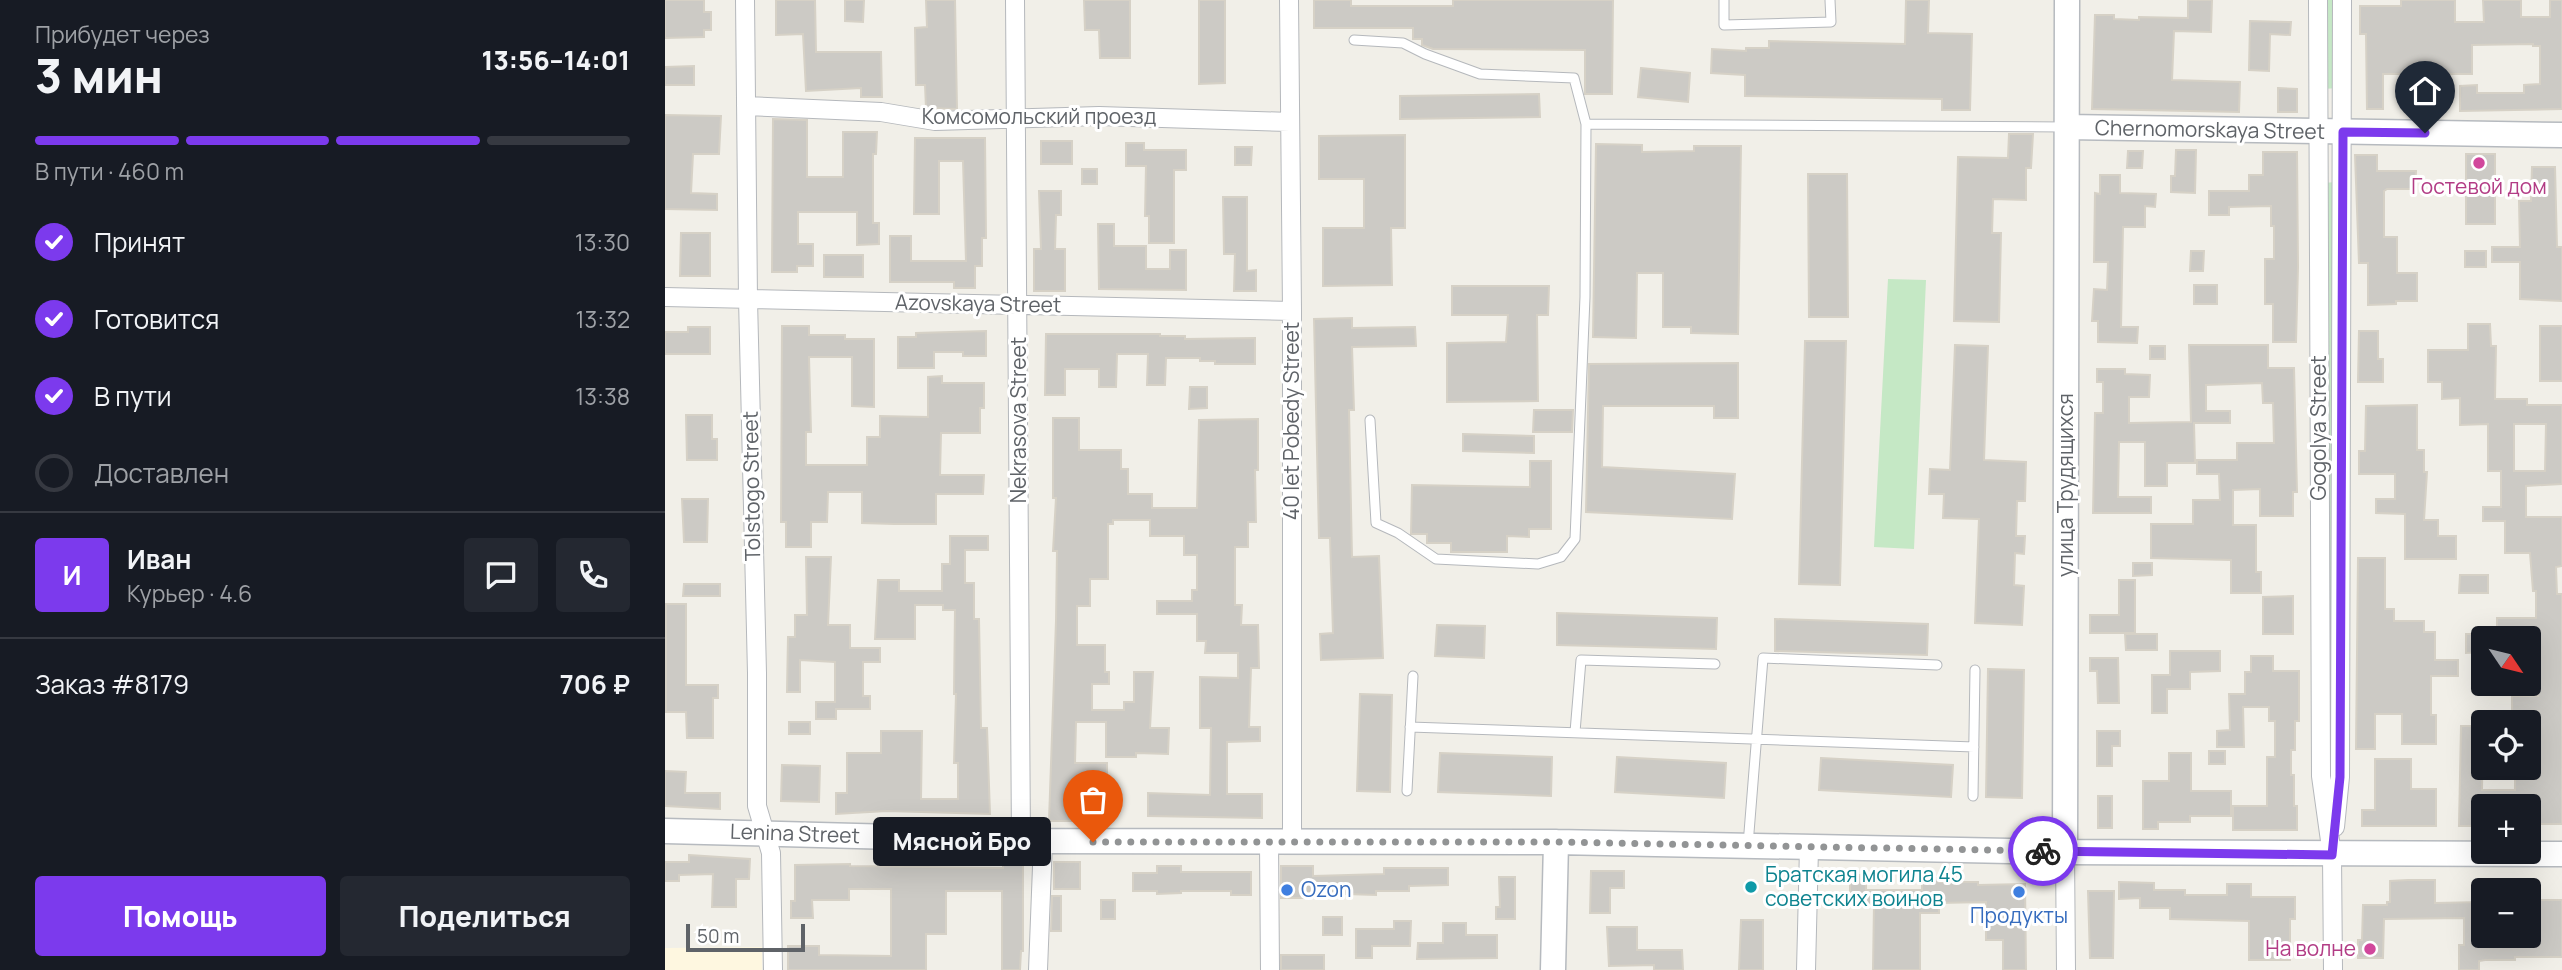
<!DOCTYPE html>
<html lang="ru">
<head>
<meta charset="utf-8">
<style>
	:root { --surface:#171b24; --page:#242831; --text:#f1f3f6; --muted:#9ea1a6; --line:#363941; --accent:#7c3aed }
	body { margin:0; font-family:Manrope,sans-serif; background:var(--page); color:var(--text); height:100vh; display:flex; flex-direction:column; font-size:26px; white-space:nowrap }
	* { box-sizing:border-box; margin:0 }
	p { font-size:23px; color:var(--muted) }
	.icon { flex:none; width:38px; height:38px; fill:none; stroke:currentColor; stroke-width:2; stroke-linecap:round; stroke-linejoin:round }
	.map { position:relative; flex:1; overflow:hidden }
	.details { display:flex; flex-direction:column; background:var(--surface); width:665px }
	.details>* { flex:none }
	.needle { width:46px; rotate:125deg }
	.fabs { position:absolute; left:1806px; top:626px; display:grid; gap:14px }
	.fabs a { display:grid; place-items:center; width:70px; height:70px; border-radius:7px; background:var(--surface); box-shadow:0 7px 28px #0002; font-size:35px }
	.scale { position:absolute; left:21px; bottom:18px; width:119px; box-sizing:border-box; padding-left:7px; border:4px solid #5f6368; border-top:0; font-size:19px; line-height:24px; white-space:nowrap; color:#5f6368; -webkit-text-stroke:5px #fff; paint-order:stroke }
	.pin { position:absolute; display:grid; place-items:center; width:60px; height:60px; color:#fff; margin:-72px -30px; border-radius:50% 50% 50% 0; rotate:-45deg; box-shadow:0 0 7px #0007 }
	.pin .icon { rotate:45deg }
	.courier { position:absolute; display:grid; place-items:center; width:70px; height:70px; margin:-35px; border:5px solid #7c3aed; border-radius:50%; background:#fff; color:#222; box-shadow:0 2px 9px #0007 }
	.bubble { position:absolute; height:49px; border-radius:7px; background:var(--surface); box-shadow:0 7px 28px #0002; font-size:23px; font-weight:800; line-height:49px; text-align:center }
	.summary em { font-style:normal; font-weight:800 }
	.summary div { display:flex; flex-direction:column-reverse }
	.summary { display:flex; align-items:center; justify-content:space-between; height:119px; padding:0 35px }
	h1 { font-size:46px; font-weight:800; line-height:52px }
	.bar { display:grid; grid-template-columns:repeat(4,1fr); gap:10px 7px; align-content:center; height:84px; padding:0 35px }
	.bar i { height:9px; border-radius:5px; background:var(--line) }
	.bar .on { background:var(--accent) }
	.bar p { grid-column:span 4 }
	.line { display:flex; align-items:center; gap:18px; padding:0 35px; border-top:2px solid var(--line) }
	.line div { flex:1 }
	.round { display:grid; place-items:center; flex:none; width:74px; height:74px; border-radius:7px; background:var(--page) }
	ol { padding:0 35px; list-style:none }
	li { display:flex; align-items:center; gap:21px; height:77px }
	li p { margin-inline-start:auto }
	li .icon { padding:7px; border-radius:50%; background:var(--accent); color:#fff; stroke-width:4 }
	li:last-child { color:var(--muted) }
	li i { width:38px; height:38px; border:4px solid var(--line); border-radius:50% }
	.action { display:flex; gap:14px; margin-top:auto; padding:14px 35px }
	.action a { flex:1; height:80px; border-radius:7px; background:var(--accent); color:#fff; font-size:28px; font-weight:800; line-height:80px; text-align:center }
	.action a+a { background:var(--page); color:var(--text) }
	main { display:flex; flex:1; min-height:0 }
	.map>svg:first-child { display:block }
</style>
</head>
<body>
<main>
<section class="details">
<div class="summary"><div><h1>3 мин</h1><p>Прибудет через</p></div><em>13:56–14:01</em></div>
<div class="bar"><i class="on"></i><i class="on"></i><i class="on"></i><i></i><p>В пути · 460 m</p></div>
<ol>
<li><svg class="icon" aria-label="check" viewBox="0 0 24 24"><path d="M5 12l5 5 9-10"/></svg>Принят<p>13:30</p></li>
<li><svg class="icon" aria-label="check" viewBox="0 0 24 24"><path d="M5 12l5 5 9-10"/></svg>Готовится<p>13:32</p></li>
<li><svg class="icon" aria-label="check" viewBox="0 0 24 24"><path d="M5 12l5 5 9-10"/></svg>В пути<p>13:38</p></li>
<li><i></i>Доставлен</li>
</ol>
<div class="line" style="height:126px"><b class="round" style="background:var(--accent);color:#fff">И</b><div><b>Иван</b><p>Курьер · 4.6</p></div><a class="round"><svg class="icon" aria-label="chat" viewBox="0 0 24 24"><path d="M4 5h16v11H9l-5 4z"/></svg></a><a class="round"><svg class="icon" aria-label="phone" viewBox="0 0 24 24"><path d="M5 4h4l2 5-3 2q2 4 5 5l2-3 5 2v4C11 20 4 13 5 4z"/></svg></a></div>
<div class="line" style="height:91px"><div>Заказ #8179</div><b>706 ₽</b></div>
<div class="action"><a>Помощь</a><a>Поделиться</a></div>
</section>
<div class="map">
<svg width="1897" height="970" viewBox="0 0 1897 970">
	<rect width="100%" height="100%" fill="#f1efe8"/>
	<path fill="#fef7e0" d="M97,947V970H0V948Z"/>
	<path fill="#c5e8c5" d="M1658,0H1673V88L1658,89Z
		M1671,182L1672,779L1660,781L1658,183Z
		M1223,279L1261,280L1249,549L1209,547Z"/>
	<path fill="#cccac5" stroke="#d6d1c6" stroke-width="2" fill-rule="evenodd" d="M0,0H39V12H46V30H39V37L0,38Z
		M111,0H150L151,52H216L217,97H196V88L141,91L138,34L111,35Z
		M180,0H199L198,22L180,21Z
		M261,0H290L292,109L261,108L260,85H251L250,28L262,27Z
		M419,0H465V58H435L434,30H420Z
		M534,0H560V83L534,84Z
		M649,0H686V6H788V0H948L947,94H920V50L768,49L757,45V39H748V28H649Z
		M1241,0H1264L1263,33L1307,34L1305,110H1277V99L1080,96V75L1046,73L1047,49L1081,51V48H1104V41L1240,44Z
		M1523,0H1547L1546,32L1509,31L1507,80L1575,82L1574,112L1427,109L1430,15H1449V19L1474,20V17L1523,18Z
		M1736,0H1790V22H1819L1818,0H1856V17H1885V0H1897V109L1795,111V86L1812,85V93H1859V85L1875,84V46H1868V44L1807,45V74H1718V109H1702L1701,34H1695V6H1736Z
		M1585,21L1626,22L1625,35L1605,34L1604,71L1584,70Z
		M29,66V85H0V67Z
		M976,68L1025,73L1023,102L973,97Z
		M1613,88L1632,89V112H1613Z
		M874,94L875,117L735,119V96Z
		M0,115L56,116L54,154H28L26,193L52,194V210L0,209Z
		M108,119L142,120V177H178V132H212L211,154H208V223H214V244L192,245V212H133V244H148V266H132V272H107Z
		M1344,134H1368L1366,168H1361V200L1328,199L1327,233H1336L1334,322L1289,321L1293,157L1343,158Z
		M740,135V228H726L727,285L658,286V228H699V179H654V136Z
		M250,138H320L321,238H317V266H310V288H289V282H225V236H246V261H301L298,161H274V214H249Z
		M376,141H407V164H376Z
		M461,143H479V150H521V170H509V243H484V216H480L481,166H461Z
		M931,144L977,145V152L1029,151V146H1076L1073,334L1026,333V327H998V273H972L971,338L928,337Z
		M570,147H587L586,165H570Z
		M1511,150H1531L1530,193L1506,192V176H1510Z
		M1463,151H1478L1477,168H1462Z
		M1598,152H1632L1633,267L1631,342H1608V304H1600V259H1609V226H1606V206L1564,207V215H1544V191H1584V175H1598Z
		M1801,154H1830V224H1801Z
		M1690,155H1712V171H1751L1750,189H1722L1719,191V237H1732V273H1752V301H1731V304L1703,305V263H1694Z
		M1867,167H1890L1892,247H1897V301L1855,299V262H1827V247H1855L1854,201H1866Z
		M417,169H432V184H417Z
		M1143,174H1182L1183,317H1144Z
		M1435,175H1455V193L1491,194L1490,207L1480,206V227H1458L1456,327H1473L1472,343L1433,342V321H1427L1429,289L1442,290L1443,262H1429L1430,193L1435,194Z
		M374,191H396V215H391L390,249H400V291H369V249H376Z
		M558,197H582V271L591,270V291H569L570,254H559Z
		M433,224H449V246H481V269H505V250H521V290L434,289Z
		M16,233H45V276H15Z
		M1526,251H1539L1538,271H1525Z
		M1800,251H1821V267H1800Z
		M159,255H198V277H159Z
		M1529,285H1552V304H1529Z
		M787,286H884L883,315H872L873,401L782,402V343L841,342L843,315H787Z
		M687,318V328L750,327L751,346L687,347L689,410H684L687,557L714,556L718,658L656,660L655,634L668,633L665,538H654L649,319Z
		M1803,324H1825L1826,346H1831L1830,399H1862V405H1897V484L1861,486V517H1897V566L1891,567L1892,594H1897V824H1864V807H1808V826H1794L1796,726H1818L1817,790H1850V771H1864V723H1853V713H1847V696H1873V671H1864V639H1832V618H1871V591H1868L1865,553H1840V521H1818V507H1836V471H1823V424L1795,425V398L1777,399V382H1763V350H1803ZM1849,424H1881L1880,471H1849Z
		M117,326H144V335H180V339H209V407L187,406V357H144L146,432H141V465H202V437H215V416L263,417V377L277,376V383H319V408H315V433H276L275,475H319L318,494H271V524H229L197,523V492H163L162,522H146V547H121V522H116Z
		M1875,326H1897V381H1875Z
		M23,327H45V354H0V332H23Z
		M321,331V356H298V352H269V368H233V337H251V333Z
		M1694,331H1713V359H1718V382H1693Z
		M381,334H495V336H520V339L590,338V364H550V361H535V358H501L500,385H482L483,354H452L451,387H434V369H400V395H380Z
		M1140,341H1181L1175,585L1134,584Z
		M1290,345L1323,346L1319,460L1361,462L1360,501H1352L1351,536H1360L1359,554L1350,553L1349,585L1359,586L1357,625L1310,623L1314,519L1278,518L1279,494H1264L1265,469L1285,470Z
		M1524,345H1603V368H1629L1632,492H1628V516H1595V489L1568,490V525H1591V572H1596V593H1566V560L1486,558V524H1528V500H1555L1554,474H1532V460H1572V443H1609L1608,403H1598L1597,383L1541,385V411H1565V423H1529L1530,463H1502V486H1480V442H1454L1453,497H1486V513H1428L1430,413H1438V382H1432V369H1460V374L1485,375L1484,397H1464V423L1526,422Z
		M1485,346H1500V359H1485Z
		M1073,363V418H1049V406H938L937,467L1070,474L1067,519L921,512L924,364Z
		M525,387H542V408L524,409Z
		M1752,405V450H1759V472H1762L1759,520H1773V536H1791V559H1740V514L1711,513V499H1730V474H1694V451H1700L1701,406Z
		M869,410H908L907,432H868Z
		M21,415H47V439H52V460H22Z
		M388,418H414V450H456V469H463V494H487V508H532L534,420L593,419V470H590L591,522H583V547H570V605H577L576,625H593L594,668H586L584,727H595V741L562,742V794H597V818L483,816V793L545,795L546,728H535V677L573,678V653H540L541,641H532V614H492V601H527V590H532V555H519V536H485V520H448V524H443V579H425V606H412V645H440V672H444V684H427V710H459V702H469V672H488L485,728H504L503,754L471,753V757H441V722H411L410,763H442V814L406,815V821H384L391,621L392,551H388L391,498H388Z
		M798,434L869,436V453L798,451Z
		M865,461H886V529H864V537L842,536V552H786V543H762V534H746L747,485L865,487Z
		M17,499H43L42,542H19Z
		M285,536H323V550H300V583H309V619H314L316,728H322L325,814L222,811L171,814V793H182V753H216V731H257L256,799H293V763H289L291,694H289L290,610H278V605H250V639H210L213,580H234V591H277V564H285Z
		M141,557H166L163,625H185V648H215V662H198V696H205V709H171V719H151V702H170V662L135,660V692H122L123,637H130V615H142Z
		M1693,558H1720V609H1729V621H1759V632H1770V660H1793V676H1766V715H1771V744H1737V714H1710V749H1691Z
		M1468,563H1487V575L1468,576Z
		M1795,575H1823V593H1794Z
		M1454,580H1470V633H1425V615H1454Z
		M19,584H55V596H18Z
		M1628,596V634H1598V597Z
		M1,604H21V685H53V698H48V738H22L21,712H1Z
		M892,613L1052,618L1051,649L892,645Z
		M1110,619L1263,624L1262,655L1110,651Z
		M772,625L820,626L819,658L770,656Z
		M1460,634H1492V650H1461Z
		M1801,634H1818V652L1801,653Z
		M1505,651H1555V671L1525,672V689H1502V713H1487V675H1505Z
		M1586,656H1608V671H1634V721H1630V750H1626V775H1629V806H1632V830H1568V806H1602V757H1610V721H1604V707H1578L1579,747H1552V731L1565,730L1564,694H1580V672H1586Z
		M1425,658H1453L1454,703H1433L1432,671H1425Z
		M1323,669L1359,670L1357,798L1321,797Z
		M695,694L727,695L725,792L692,791Z
		M124,722H145V734H124Z
		M1432,731H1455V746H1447V766H1432Z
		M1544,751H1560V764H1544Z
		M775,753L887,757L886,796L773,792Z
		M1504,753H1526V791H1566V816H1525V822H1493V829H1478V781H1504Z
		M952,757L1061,763L1059,798L950,792Z
		M1156,758L1288,765L1286,797L1154,790Z
		M1710,759H1746V789H1771V826H1697V810H1710Z
		M117,765L155,766L154,802L116,801Z
		M0,771L21,772L20,793H55V809L0,806Z
		M1433,796H1447V828H1433Z
		M24,855L85,859L84,879H71V907H47L48,874L14,875V881H0V862H24Z
		M338,862H358V951H356L355,970H337V891H281V934H261V970H123V946H154V955L226,956V889H184V900H147L148,918H126V901H130V865L185,864V866L338,868Z
		M389,862H415V889H389Z
		M492,866H516V872H586V895H566V891H516V893L492,894V891H468V873H492Z
		M616,866H648V876L719,874V868H783V885L744,886V891H711V895L648,893V898H616Z
		M926,871H959V888H945V913H925Z
		M1185,875H1201V890H1257V878H1274V882H1313V885L1360,884L1361,970H1338V940H1321V902L1274,903V913H1255V970H1208L1209,904H1185Z
		M834,877H850V919H831V907H835Z
		M1743,880H1770V903L1818,902V936H1829V945L1873,942V900H1897V957H1850V960H1820L1814,961V970H1794V945H1799V918L1719,919L1718,958H1693V940H1697L1698,905H1722V902H1725V881Z
		M1454,882L1489,883V890H1520V895H1562V884H1586V897H1630V919H1625V960H1584V921L1505,919V908H1475V898L1454,899Z
		M1423,891H1449L1448,958H1425Z
		M387,896H396V931H386Z
		M436,900H450V919H436Z
		M658,917H677V935H658Z
		M1076,920H1098V970H1074Z
		M729,921H746L745,946H707V958H691V929H729Z
		M778,923H801V935H832V958L752,959L753,943H778Z
		M942,927H972V950H1017L1018,970H989V965L944,966Z
		M616,955H659V970H616Z"/>
	<g fill="none" stroke-linecap="round" stroke-linejoin="round">
		<g stroke="#b5b8bc" stroke-width="11">
			<path id="lane" d="M1059,0V25L1166,22L1165,0
				M689,40L738,43L760,54L815,74L909,78L921,124L1401,127
				M705,420L711,523L733,533L771,559L873,564L896,557L910,539L920,297L921,124
				M745,727L1309,747
				M910,732L916,660L1050,664
				M742,791L748,676
				M1308,796L1310,670
				M1083,845L1098,658L1272,665"/>
		</g>
		<g stroke="#b5b8bc" stroke-width="20">
			<path id="street" d="M80,0L83,299L92,673V806L106,853L108,970
				M350,0L356,841
				M624,0L627,311V843
				M1653,0L1656,776L1667,855L1668,970
				M81,106L216,112L270,121L434,116L625,122
				M0,297L627,311
				M1670,827L1675,777L1677,0
				M604,843L605,970
				M1400,852L1401,970
				M373,970L378,841
				M1141,970L1144,848"/>
		</g>
		<g stroke="#b6babf" stroke-width="27">
			<path id="secondary" d="M1402,127L1897,135
				M0,831L378,841L891,842L1400,852L1897,854
				M1400,852L1402,0
				M888,970L891,842"/>
		</g>
		<use href="#lane" stroke="#fff" stroke-width="9"/>
		<use href="#street" stroke="#fff" stroke-width="18"/>
		<use href="#secondary" stroke="#fff" stroke-width="24"/>
	</g>
	<g fill="none" stroke-linecap="round" stroke-linejoin="round">
		<path stroke="#929495" stroke-width="7" stroke-dasharray="0 12.6" d="M428,842H891L1378,851"/>
		<path stroke="#7c3aed" stroke-width="9" d="M1378,851L1667,855L1675,777L1678,132L1760,133"/>
	</g>
	<g fill="#d1479c" stroke="#fff" stroke-width="2.5">
		<circle cx="1814" cy="163" r="7"/>
		<circle cx="1705" cy="949" r="7"/>
	</g>
	<circle fill="#0f9aa8" stroke="#fff" stroke-width="2.5" cx="1086" cy="887" r="7"/>
	<g fill="#3f7fe0" stroke="#fff" stroke-width="2.5">
		<circle cx="622" cy="890" r="7"/>
		<circle cx="1354" cy="892" r="7"/>
	</g>
	<g text-anchor="middle" stroke-width="6" stroke-linejoin="round" paint-order="stroke">
		<g font-size="21" fill="#5f6368" stroke="#fff">
			<text x="374" y="124">Комсомольский проезд</text>
			<text transform="translate(1545 130) rotate(1)" y="7">Chernomorskaya Street</text>
			<text transform="translate(313 304) rotate(1)" y="7">Azovskaya Street</text>
			<text transform="translate(354 420) rotate(-90)" y="7">Nekrasova Street</text>
			<text transform="translate(627 421) rotate(-90)" y="7">40 let Pobedy Street</text>
			<text transform="translate(1654 428) rotate(-90)" y="7">Gogolya Street</text>
			<text transform="translate(1401 485) rotate(-90)" y="7">улица Трудящихся</text>
			<text transform="translate(87 486) rotate(-91)" y="7">Tolstogo Street</text>
			<text transform="translate(130 834) rotate(2)" y="7">Lenina Street</text>
		</g>
		<g font-size="21" fill="#b23c85" stroke="#fff">
			<text x="1814" y="194">Гостевой дом</text>
			<text x="1691" y="956" text-anchor="end">На волне</text>
		</g>
		<g font-size="21" fill="#0d838f" stroke="#fff" text-anchor="start">
			<text x="1100" y="882">Братская могила 45<tspan x="1100" dy="24">советских воинов</tspan></text>
		</g>
		<g font-size="21" fill="#366cbe" stroke="#fff" text-anchor="start">
			<text x="636" y="897">Ozon</text>
			<text x="1354" y="923" text-anchor="middle">Продукты</text>
		</g>
	</g>
</svg>
<div class="fabs">
<a><svg class="needle" viewBox="-14 -14 28 28"><path d="M0-13l5 13h-10z" fill="#e53935"/><path d="M0 13l5-13h-10z" fill="#9ea1a6"/></svg></a>
<a><svg class="icon" aria-label="locate" viewBox="0 0 24 24"><circle cx="12" cy="12" r="6"/><path d="M12 2v4M12 18v4M2 12h4M18 12h4"/></svg></a>
<a>+</a>
<a>−</a>
</div>
<div class="scale">50 m</div>
<div class="pin" style="left:428px;top:842px;background:#ea580c"><svg class="icon" aria-label="bag" viewBox="0 0 24 24"><path d="M5 8h14l-1 12H6zM9 8a3 3 0 0 1 6 0"/></svg></div>
<div class="pin" style="left:1760px;top:133px;background:#1f2937"><svg class="icon" aria-label="home" viewBox="0 0 24 24"><path d="M3 11l9-7 9 7M6 9v11h12V9"/></svg></div>
<div class="courier" style="left:1378px;top:851px"><svg class="icon" aria-label="bike" viewBox="0 0 24 24"><circle cx="6" cy="16" r="4"/><circle cx="18" cy="16" r="4"/><path d="M6 16l4-8h5l3 8M10 8l3 8H6M13 5h3"/></svg></div>
<div class="bubble" style="left:208px;top:817px;width:178px">Мясной Бро</div>
</div>
</main>
</body>
</html>
